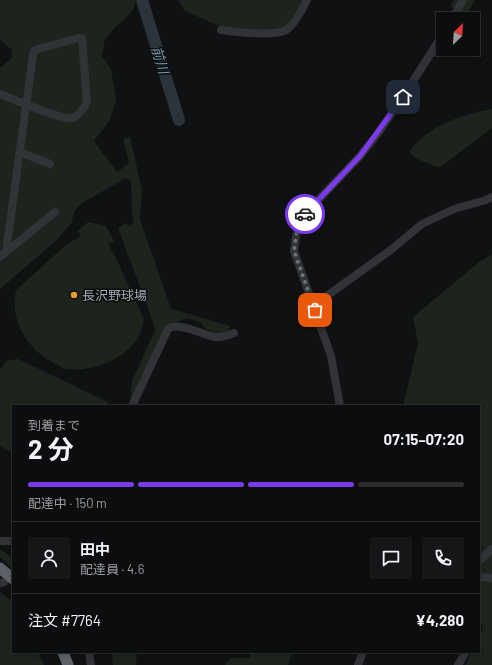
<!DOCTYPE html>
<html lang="ja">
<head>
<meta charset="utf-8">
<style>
	:root { --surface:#0c0d0e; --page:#151617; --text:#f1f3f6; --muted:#9a9c9e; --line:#2c2d2e; --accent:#7c3aed }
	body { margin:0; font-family:Barlow,"Noto Sans JP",sans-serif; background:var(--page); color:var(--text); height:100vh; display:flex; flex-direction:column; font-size:15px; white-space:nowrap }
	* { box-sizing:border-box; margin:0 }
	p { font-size:13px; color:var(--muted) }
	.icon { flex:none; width:22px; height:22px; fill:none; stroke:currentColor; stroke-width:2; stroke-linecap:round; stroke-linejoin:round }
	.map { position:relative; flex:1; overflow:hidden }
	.sheet { position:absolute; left:12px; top:405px; width:468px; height:248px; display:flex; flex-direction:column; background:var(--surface); border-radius:0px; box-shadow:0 2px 6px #0003,0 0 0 1px var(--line) }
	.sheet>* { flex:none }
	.needle { width:26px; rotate:25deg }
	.controls { position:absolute; left:436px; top:12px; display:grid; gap:8px }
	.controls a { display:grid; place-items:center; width:44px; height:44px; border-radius:0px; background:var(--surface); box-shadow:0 2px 6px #0003,0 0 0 1px var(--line); font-size:20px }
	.pin { position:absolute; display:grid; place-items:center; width:34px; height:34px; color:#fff; margin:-17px; border-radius:8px; box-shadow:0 2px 6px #0006 }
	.courier { position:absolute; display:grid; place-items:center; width:40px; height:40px; margin:-20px; border:3px solid #7c3aed; border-radius:50%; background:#fff; color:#222; box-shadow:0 1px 5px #0007 }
	.headline em { font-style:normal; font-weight:700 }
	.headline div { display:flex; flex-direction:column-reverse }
	.headline { display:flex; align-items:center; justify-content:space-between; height:68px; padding:0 16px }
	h1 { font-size:26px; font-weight:700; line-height:30px }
	.bar { display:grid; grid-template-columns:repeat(4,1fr); gap:6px 4px; align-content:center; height:48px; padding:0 16px }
	.bar i { height:5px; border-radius:3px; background:var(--line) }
	.bar .current { background:var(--accent) }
	.bar p { grid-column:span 4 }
	.line { display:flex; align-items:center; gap:10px; padding:0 16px; border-top:1px solid var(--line) }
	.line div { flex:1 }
	.round { display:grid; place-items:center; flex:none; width:42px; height:42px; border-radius:0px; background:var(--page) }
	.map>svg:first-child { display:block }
</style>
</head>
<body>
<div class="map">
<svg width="492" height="665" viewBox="0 0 492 665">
	<rect width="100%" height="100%" fill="#101112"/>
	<path fill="#1d241d" d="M0,0H136L133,10L123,21L117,25L105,39L102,56L111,69L116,99L110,120L94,141L117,172L129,163L123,139L130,137L142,190L140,219L171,309L230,326L228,333L220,334L206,329L200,322L187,318L169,325L130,404L132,381L155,330L152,319L118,228L126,223L129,226L134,222L132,215L131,181L126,178L82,203L74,211L72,222L57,240L0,289V68L12,58L11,49L0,40Z
		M178,0H304L285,28L272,32L222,27L185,11Z
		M454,0H475L467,14L450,6Z
		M492,109V128L442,166L437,167L417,159L409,152C428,125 462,115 492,109Z
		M88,222L106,226L114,241L108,244L116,258L144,319C143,325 142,331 139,336C126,359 93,372 67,369C63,369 58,365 54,363C27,350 9,319 16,290L67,244L81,236L77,231Z
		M492,254V665H465L472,652H479V637L483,629L479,616V406H403L418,343L413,317L478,263Z
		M18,359L108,402L107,406H13V453L0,446V370L6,361Z
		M0,549L13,558V569L0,557Z
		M0,592L13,602V652H38L44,665H0Z
		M112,652H137L136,665H113Z
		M250,652H293L288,665H225L230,658H250Z"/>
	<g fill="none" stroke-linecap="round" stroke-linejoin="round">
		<path stroke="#2a343a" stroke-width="12" d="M142,0L179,120"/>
		<path stroke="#323337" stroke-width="8" d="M452,19L463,0
			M221,30C236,32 274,37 286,30C294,26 303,8 307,0
			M0,94C13,99 63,121 73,118C79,115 85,107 87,102L82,38H79L38,49L34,51L33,55L6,252L0,257
			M20,152L50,164
			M6,252L55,212
			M315,310L317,303L392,249L422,224L454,209L486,200L492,197
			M132,406L168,329C179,321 203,335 215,337C222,338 228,335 234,333
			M340,406L331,356L294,251L297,230L304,215L360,156L376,136L403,97L443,34
			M0,541H13
			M479,561L492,549
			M479,577L492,578
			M0,583L4,582
			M89,652L91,665
			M358,665L363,652
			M458,665L466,652"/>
		<path stroke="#5e6168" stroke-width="11" d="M0,568L13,579
			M63,652L68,665"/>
	</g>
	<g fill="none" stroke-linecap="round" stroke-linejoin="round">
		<path stroke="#6f737a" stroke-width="4" stroke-dasharray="0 7.2" d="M305,214L297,230L294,251L315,310"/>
		<path stroke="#7c3aed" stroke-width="5" d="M305,214L360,156L403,97"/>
	</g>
	<circle fill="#ec9b2e" stroke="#0b0c0d" stroke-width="1.5" cx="74" cy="295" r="4"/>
	<g text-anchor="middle" stroke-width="3" stroke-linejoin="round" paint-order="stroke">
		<g font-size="13" fill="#a2a8b2" stroke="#0b0c0d" text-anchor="start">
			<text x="82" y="300">長沢野球場</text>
		</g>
		<g font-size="14" font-style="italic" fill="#799aad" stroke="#0b0c0d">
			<text transform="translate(160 60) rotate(73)" y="5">前川</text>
		</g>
	</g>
</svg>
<div class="controls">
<a><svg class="needle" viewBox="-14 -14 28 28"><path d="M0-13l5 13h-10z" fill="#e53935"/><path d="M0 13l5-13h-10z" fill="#9a9c9e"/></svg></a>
</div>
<div class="pin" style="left:315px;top:310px;background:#ea580c"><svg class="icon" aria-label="bag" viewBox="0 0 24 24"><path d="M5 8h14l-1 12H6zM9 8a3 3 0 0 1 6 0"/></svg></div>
<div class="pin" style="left:403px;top:97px;background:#1f2937"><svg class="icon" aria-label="home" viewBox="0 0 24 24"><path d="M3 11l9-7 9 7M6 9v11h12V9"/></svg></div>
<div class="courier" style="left:305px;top:214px"><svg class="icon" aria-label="car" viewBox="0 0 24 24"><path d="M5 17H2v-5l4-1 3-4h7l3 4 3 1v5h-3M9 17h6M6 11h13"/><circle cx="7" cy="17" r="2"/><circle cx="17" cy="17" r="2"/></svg></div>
<section class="sheet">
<div class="headline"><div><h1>2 分</h1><p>到着まで</p></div><em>07:15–07:20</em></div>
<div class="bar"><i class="current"></i><i class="current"></i><i class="current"></i><i></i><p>配達中 · 150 m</p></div>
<div class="line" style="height:72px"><a class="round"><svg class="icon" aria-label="person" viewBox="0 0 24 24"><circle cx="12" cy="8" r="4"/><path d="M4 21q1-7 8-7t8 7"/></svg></a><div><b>田中</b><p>配達員 · 4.6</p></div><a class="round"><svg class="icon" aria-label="chat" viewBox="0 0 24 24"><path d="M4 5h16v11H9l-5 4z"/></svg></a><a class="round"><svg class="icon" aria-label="phone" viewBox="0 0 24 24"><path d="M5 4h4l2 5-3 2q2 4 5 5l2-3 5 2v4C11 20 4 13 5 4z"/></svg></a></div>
<div class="line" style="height:52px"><div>注文 #7764</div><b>¥4,280</b></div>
</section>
</div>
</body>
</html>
